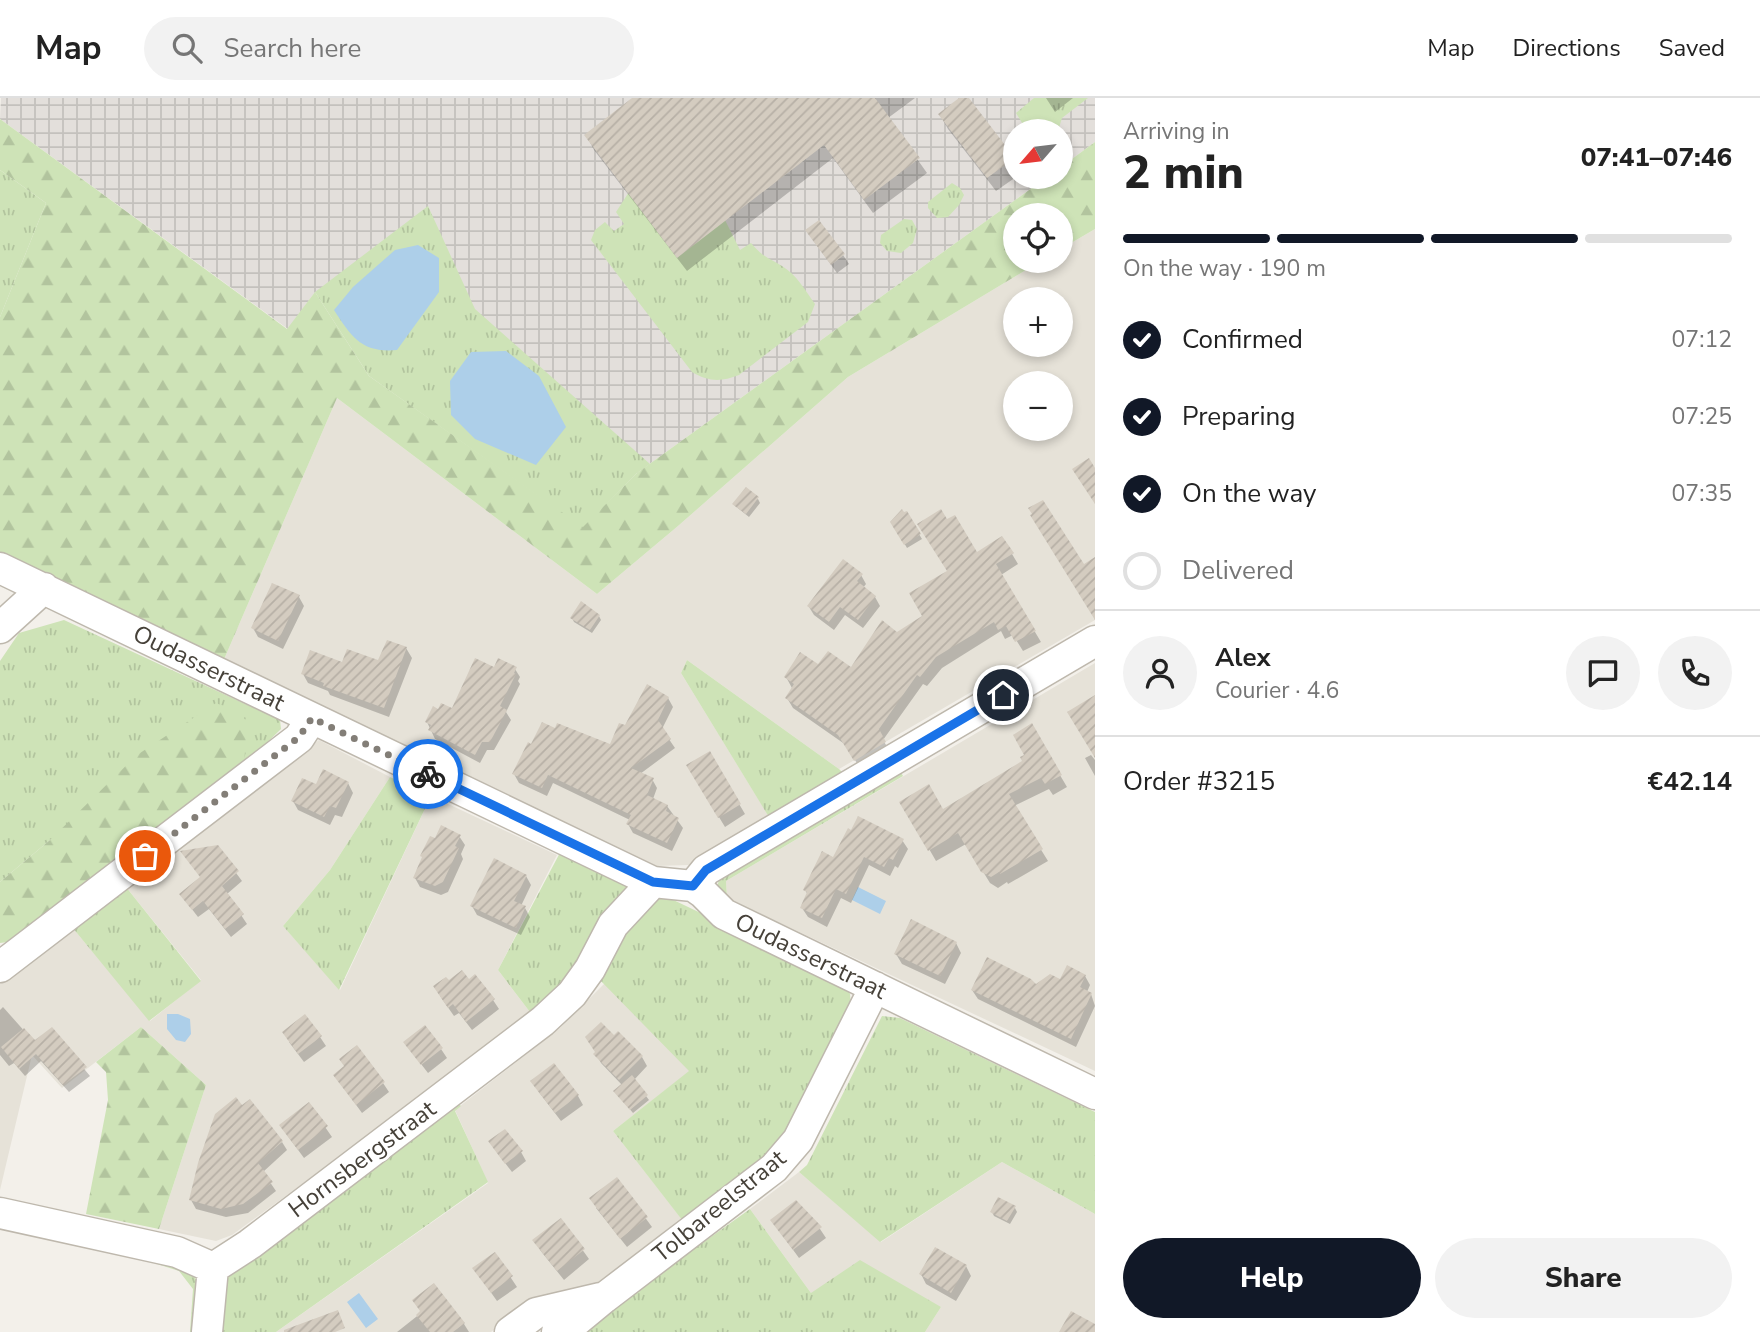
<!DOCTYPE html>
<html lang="en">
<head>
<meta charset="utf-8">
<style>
	:root { --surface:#fff; --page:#f2f2f2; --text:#222; --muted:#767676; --line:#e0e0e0; --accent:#111827 }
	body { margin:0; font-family:"Nunito Sans",sans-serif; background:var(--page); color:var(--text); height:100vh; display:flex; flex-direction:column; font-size:26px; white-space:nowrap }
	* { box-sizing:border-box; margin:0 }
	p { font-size:23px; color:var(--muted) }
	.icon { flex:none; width:38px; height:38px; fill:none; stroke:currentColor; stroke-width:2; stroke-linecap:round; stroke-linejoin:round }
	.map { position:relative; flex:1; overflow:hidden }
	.details { display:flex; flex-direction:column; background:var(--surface); width:665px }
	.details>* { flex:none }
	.needle { width:46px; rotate:242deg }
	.fabs { position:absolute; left:1003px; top:21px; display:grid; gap:14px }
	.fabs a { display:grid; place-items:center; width:70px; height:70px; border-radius:50%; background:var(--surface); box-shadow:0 4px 10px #0003; font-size:35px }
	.pin { position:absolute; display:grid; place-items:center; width:60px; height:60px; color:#fff; margin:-30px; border:4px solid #fff; border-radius:50%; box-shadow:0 2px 7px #0007 }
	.courier { position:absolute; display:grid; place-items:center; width:70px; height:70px; margin:-35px; border:5px solid #1a73e8; border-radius:50%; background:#fff; color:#222; box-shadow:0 2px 9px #0007 }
	.head em { font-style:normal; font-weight:800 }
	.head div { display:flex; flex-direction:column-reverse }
	.head { display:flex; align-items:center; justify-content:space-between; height:119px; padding:0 28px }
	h1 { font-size:46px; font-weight:800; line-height:52px }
	.bar { display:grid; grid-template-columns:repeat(4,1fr); gap:10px 7px; align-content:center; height:84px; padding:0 28px }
	.bar i { height:9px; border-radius:5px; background:var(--line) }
	.bar .active { background:var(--accent) }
	.bar p { grid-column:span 4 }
	.line { display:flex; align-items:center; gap:18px; padding:0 28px; border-top:2px solid var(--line) }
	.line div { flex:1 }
	.round { display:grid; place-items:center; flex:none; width:74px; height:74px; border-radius:37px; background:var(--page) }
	ol { padding:0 28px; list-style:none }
	li { display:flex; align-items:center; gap:21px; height:77px }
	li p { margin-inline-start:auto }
	li .icon { padding:7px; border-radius:50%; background:var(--accent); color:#fff; stroke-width:4 }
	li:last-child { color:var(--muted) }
	li i { width:38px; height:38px; border:4px solid var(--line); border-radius:50% }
	.cta { display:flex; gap:14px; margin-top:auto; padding:14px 28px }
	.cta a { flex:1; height:80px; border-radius:42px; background:var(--accent); color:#fff; font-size:28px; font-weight:800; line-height:80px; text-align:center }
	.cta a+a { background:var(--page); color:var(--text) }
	header { display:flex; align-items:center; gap:42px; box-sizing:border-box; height:98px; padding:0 35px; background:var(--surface); border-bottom:2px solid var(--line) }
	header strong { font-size:33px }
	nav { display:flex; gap:38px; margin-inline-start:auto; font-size:24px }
	.search { width:490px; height:63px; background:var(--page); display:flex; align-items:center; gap:18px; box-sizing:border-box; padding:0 24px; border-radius:38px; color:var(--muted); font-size:26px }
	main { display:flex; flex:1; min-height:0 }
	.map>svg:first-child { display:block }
</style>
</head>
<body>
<header>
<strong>Map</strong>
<div class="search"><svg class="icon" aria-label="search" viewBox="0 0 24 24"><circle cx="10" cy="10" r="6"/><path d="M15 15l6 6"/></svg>Search here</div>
<nav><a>Map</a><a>Directions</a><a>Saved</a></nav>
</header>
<main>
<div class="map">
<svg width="1095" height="1234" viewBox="0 0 1095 1234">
	<defs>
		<pattern id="industrial-grid" width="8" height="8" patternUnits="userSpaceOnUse" patternTransform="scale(1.75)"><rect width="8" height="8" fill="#e3dfdb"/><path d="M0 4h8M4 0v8" fill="none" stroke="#c4c1bd"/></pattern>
		<pattern id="grass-tufts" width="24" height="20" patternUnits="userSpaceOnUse" patternTransform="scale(1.75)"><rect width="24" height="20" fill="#cee3b7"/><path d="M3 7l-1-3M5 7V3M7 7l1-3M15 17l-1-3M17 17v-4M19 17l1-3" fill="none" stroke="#b2c49e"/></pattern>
		<pattern id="forest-firs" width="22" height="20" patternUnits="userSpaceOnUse" patternTransform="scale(1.75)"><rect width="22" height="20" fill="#cee3b7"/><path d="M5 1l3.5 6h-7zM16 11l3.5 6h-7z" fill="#b2c49e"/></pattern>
		<pattern id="building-hatch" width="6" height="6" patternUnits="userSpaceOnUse" patternTransform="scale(1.75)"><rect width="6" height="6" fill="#d4ccc0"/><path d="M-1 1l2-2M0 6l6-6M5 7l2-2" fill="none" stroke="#b7b0a6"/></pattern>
	</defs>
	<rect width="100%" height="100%" fill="#f3f0ea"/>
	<path fill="#e6e2d8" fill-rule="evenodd" d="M1095,131V522L839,671L687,562L681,575L768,717L689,767L655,768L222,566L337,300L597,496L678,428L848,279L1041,163H1060L1061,151ZM1015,201H1060V247H1015ZM1015,285H1060V331H1015Z
		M1095,565V973L727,800L726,783Z
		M319,642L390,679L330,772L283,828L340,892L431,698L557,757L498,872L533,918L232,1137L216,1143L159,1131L206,987L141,929L62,990L32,957L0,1092V884L72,829L150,923L201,882L126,789Z
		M605,885L690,973L613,1033L681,1120L598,1188L531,1203L491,1234H276L488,1085L455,1012L560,930Z
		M1002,1064L1095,1116V1234H925L941,1209L811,1195L750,1111L799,1074L881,1144Z"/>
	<path fill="url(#industrial-grid)" d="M1,0H1095V44L1061,69L1060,33H1015V79H1047L637,375L315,194L288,231L0,21Z"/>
	<path fill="url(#grass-tufts)" d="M1034,0H1088L1062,20L1058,33H1027L1016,15Z
		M0,72L46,105L0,219Z
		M952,85L960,90L964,97L959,107L948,119L937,120L928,110V104Z
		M629,94L725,122L740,152L751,145C763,159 767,159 782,168C797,177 805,192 815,206L808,224L739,277C721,284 709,284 692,274L591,142L595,132L605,124L614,133L624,126L616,114Z
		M428,108L475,211L650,366L637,375L583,430L369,278L315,194Z
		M904,121L912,122L917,131L913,145L901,155L887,153L880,145L881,137Z
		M64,522L280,622L281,631L244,667L50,742L0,784V563L19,535Z
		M687,562L839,671L843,675L772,724L681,575Z
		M898,669L903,678L726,783L727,800L783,827L779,833L725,808L717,790L720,777Z
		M390,679L431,698L339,892L283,828L330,772Z
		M563,749L634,784L584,868L533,918L498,872Z
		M126,789L201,883L149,923L72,829Z
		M663,797L845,884L850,896L851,907L787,1045L686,1127L613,1033L689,973L597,879L614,847L657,799Z
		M882,918L900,920L1095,1014V1116L1002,1064L880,1144L799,1074L807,1067Z
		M454,1001L461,1008L455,1013L488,1084L276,1234H216L225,1185L230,1175Z
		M750,1111L811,1195L860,1162L941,1209L925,1234H578Z
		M88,1144L189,1170C205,1190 200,1210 198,1234H190L193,1191L179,1173Z"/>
	<path fill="url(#forest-firs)" d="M0,21L287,231L315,194L369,278L583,429L637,375L1047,79H1060L1061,69L1095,44V131L1061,151L1060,117H1015V163H1041L848,279L678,428L597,496L337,300L222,566L0,459V219L46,105L0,72Z
		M216,605L240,615L247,624L244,667L23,842L0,845V784L50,742L137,657Z
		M141,929L206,987L159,1131L86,1116L108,1002L106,974L96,964Z"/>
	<path fill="#adcfe9" d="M418,147L439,160V194L397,252C362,255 352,240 334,212L353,189L395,152Z
		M506,253L539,278L566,329L536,367L475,341L451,317L450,283L471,254Z
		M858,789L886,803L880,816L852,802Z
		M167,916H178L190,921L191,936L185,944L176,942L167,931Z
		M359,1195L378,1221L366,1230L347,1204Z"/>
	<path fill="#0003" d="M635,0H915L888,20L927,75L873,115L833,60L687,173L594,52L586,37Z
		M962,0H967L1015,63L1016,79L996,93L948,31L940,17Z
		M1046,0H1073L1055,14Z
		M813,142L843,157L849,166L837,175Z
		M758,401L760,405L749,419L734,407Z
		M906,415L922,441L907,450L892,424Z
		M976,456H1012L1018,466L1001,477L1041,544L1023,553L1013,537L1005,541L1001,533L942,570L927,588L923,586L883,642L891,655L861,672L846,647L793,610L787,600L792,590L786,579L818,569L852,572L897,536L925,519Z
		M861,477L866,486L863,490L875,499L880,508L863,530L845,517L834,532L814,517L809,509Z
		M299,499L304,508L283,551L258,539L253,530Z
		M599,518L601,522L592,535L574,524L572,520Z
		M406,550L412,560L389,619L330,597L328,593L308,585L303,576L343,566L379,564Z
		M515,571L520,579L518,583L520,586L506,614L511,622L494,652H487L480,665L435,641L427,624L452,613L495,572Z
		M668,600L673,609L662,631L675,650L640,676L652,681L657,690L653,701L667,708L683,730L672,753L633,735L628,726L630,722L553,685L547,698L519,685L514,676L611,649L626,629Z
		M1031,628L1067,689L1053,697L1049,691L1014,708L1048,763L1008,786L1007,784L998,790L990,785L966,746L936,763L902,704L943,714L1024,663Z
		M709,655L745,716L725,729L688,668Z
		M1091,657L1095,662V678L1085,660Z
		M348,685L353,695L342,719L335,717L330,727L298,712L293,703L317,689Z
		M852,734L902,742L908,751L898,770L895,768L890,778L869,767L851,805L841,800L827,829L808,819L802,810L808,797L805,792L834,761Z
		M459,738L465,747L461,756L463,761L448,794L441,797L420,789L415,780L435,742Z
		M217,749L242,783L227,796L247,826L231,839L209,811L198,819L181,797L202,780Z
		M526,778L531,787L521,808L525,810L530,819L521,837L477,817L472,808Z
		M956,845L961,855L945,886L902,866L896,856Z
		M1085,878L1090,887L1087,894L1091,896L1095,908L1076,949L978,901L972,892L1035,889Z
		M440,898L493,902L499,911L472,932L459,915L454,918Z
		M3,909L35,945L51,931L90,978L69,994L41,963L25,978L14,965L9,968L0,957V912Z
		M320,939L326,948L304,964L289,944Z
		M614,939L642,959L647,968L634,982L649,1002L633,1015L618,997L622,987L601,965L596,956Z
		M441,951L447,960L428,975L411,953Z
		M335,978L383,985L389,994L362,1015Z
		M538,993L578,998L583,1007L561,1023Z
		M309,1006L332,1039L304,1060L287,1037Z
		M282,1044L287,1052L263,1074L276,1093L248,1115L226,1119L196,1111L191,1102Z
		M496,1053L521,1054L526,1063L512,1074Z
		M617,1081L652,1129L627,1149L596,1110Z
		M796,1104L820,1131L826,1140L799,1160L772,1123Z
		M1015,1110L1017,1114L1010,1126L994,1118L992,1114Z
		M561,1122L589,1161L564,1182L540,1152Z
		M495,1156L517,1189L497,1203L480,1179Z
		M966,1168L971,1178L956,1203L926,1186L921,1176Z
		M421,1215L464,1226L469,1234H397Z"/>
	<path fill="url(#building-hatch)" d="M632,0H875L920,60L864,102L824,47L677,160L584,37Z
		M959,0H969L1015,60L987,80L938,16Z
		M819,122L845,156L831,167L805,132Z
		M1089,360L1095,370V406L1072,371Z
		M746,389L759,399L746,416L732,406Z
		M1043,402L1084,466L1095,459V522L1030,417L1032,416L1028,410Z
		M902,411L904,414L907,413L921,436L904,447L890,424Z
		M941,411L947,421L955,417L977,454L1002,438L1014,455L996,466L1036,533L1015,544L1006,528L998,532L994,524L936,559L920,579L917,577L879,631L886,644L854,663L838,637L785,600L794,586L784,579L800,554L818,566L828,553L851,569L882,522L897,534L922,518L909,495L947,473L917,426Z
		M843,461L863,476L857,483L876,498L858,522L840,509L829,524L807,508Z
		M272,485L300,497L278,543L251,530Z
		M581,503L600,517L590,532L570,520Z
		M387,542L407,549L384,610L323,588L324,585L301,576L310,552L342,564L347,551L378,562Z
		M475,560L494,569L498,560L517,569L514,575L516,576L500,608L507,612L490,644H482L475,657L428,632L431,627L425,624L433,608L438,611L441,605L452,610Z
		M647,586L669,599L658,622L671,641L631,670L654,680L647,697L668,707L666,713L679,720L667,745L626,726L631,717L548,677L542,690L512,676L528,644L531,646L542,624L555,630L557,625L610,646L619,625L625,627Z
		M1095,597V660L1067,614Z
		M1032,625L1062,677L1045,686L1041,680L1009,696L1043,751L1000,776L999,774L991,779L981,774L958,735L928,753L899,704L929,686L943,711L1022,663L1020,659L1024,657L1013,637Z
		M710,653L741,706L718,720L686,667Z
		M323,671L349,684L336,710L330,708L324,719L291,703L302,680L316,686Z
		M858,718L904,741L893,762L889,760L884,769L864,759L846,796L836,791L822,820L800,810L807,794L803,792L822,753L833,759L848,730L851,732Z
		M441,727L461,737L455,748L459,750L443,784L435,788L413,780L422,759L420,758L430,738L435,740Z
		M218,747L239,773L222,788L244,816L225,831L203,803L192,812L179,796L200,779L180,753Z
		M494,760L527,777L514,803L526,808L516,830L470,808Z
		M911,821L957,844L940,878L894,856Z
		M987,859L1031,881L1036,886L1050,876L1060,881L1067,867L1086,877L1080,889L1092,895L1071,941L971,892Z
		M462,872L469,881L475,876L495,901L466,924L453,906L448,910L433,888L446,879L449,882Z
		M305,916L322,938L298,956L282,934Z
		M601,924L614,937L618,933L643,958L619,982L593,956L595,954L585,939Z
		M425,927L443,950L421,967L403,944Z
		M52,929L87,969L63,987L36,956L19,971L1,949L24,930L35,942Z
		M357,947L385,984L356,1007L333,977L344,968L339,961Z
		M554,965L579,997L555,1015L530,983Z
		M632,977L648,997L630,1012L613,993Z
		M236,999L242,1007L250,1001L283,1043L258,1065L273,1084L243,1106L221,1111L189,1102L198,1065L215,1016Z
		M309,1004L328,1028L298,1052L279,1027Z
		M505,1031L523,1053L505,1066L488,1043Z
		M617,1079L648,1119L620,1141L589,1100Z
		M998,1099L1016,1108L1007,1123L990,1114Z
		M796,1102L822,1129L793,1152L770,1122Z
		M561,1120L585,1151L557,1173L532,1142Z
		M935,1149L967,1167L951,1195L919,1176Z
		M495,1154L513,1178L491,1195L472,1170Z
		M434,1185L465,1225L453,1234H430L416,1217L420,1213L412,1202Z
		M338,1212L345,1230L335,1234H284V1232Z
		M1071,1213L1095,1226V1234H1059Z"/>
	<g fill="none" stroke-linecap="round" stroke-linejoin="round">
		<g stroke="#beb8ad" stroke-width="33">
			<path id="minor" d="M0,470L653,784L693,788L703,795L724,816L1095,996
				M0,530L44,490
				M693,788L706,772L1095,543
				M0,869L299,640L312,620
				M0,1115L177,1154L213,1170
				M213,1170L250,1146L543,923L572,896L590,871L613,827L653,784
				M207,1234L213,1170
				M510,1234L536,1215L600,1200
				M557,1234L570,1228L604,1200L774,1070L798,1042L875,889"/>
		</g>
		<use href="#minor" stroke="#fff" stroke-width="30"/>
	</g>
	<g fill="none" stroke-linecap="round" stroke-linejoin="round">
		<path stroke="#837e77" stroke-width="7" stroke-dasharray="0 12.6" d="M145,758L299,639L312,620L428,676"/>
		<path stroke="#1a73e8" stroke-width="9" d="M428,676L653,784L693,788L706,772L1003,597"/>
	</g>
	<g text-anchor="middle" stroke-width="6" stroke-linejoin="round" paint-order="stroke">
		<g font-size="24" fill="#464139" stroke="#fff">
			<text transform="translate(209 570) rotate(26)" y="8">Oudasserstraat</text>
			<text transform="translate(811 858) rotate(26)" y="8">Oudasserstraat</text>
			<text transform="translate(362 1061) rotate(-37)" y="8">Hornsbergstraat</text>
			<text transform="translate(719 1108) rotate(-39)" y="8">Tolbareelstraat</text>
		</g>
	</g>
</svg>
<div class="fabs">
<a><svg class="needle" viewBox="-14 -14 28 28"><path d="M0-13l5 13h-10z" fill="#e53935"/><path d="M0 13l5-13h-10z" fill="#767676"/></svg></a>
<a><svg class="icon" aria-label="locate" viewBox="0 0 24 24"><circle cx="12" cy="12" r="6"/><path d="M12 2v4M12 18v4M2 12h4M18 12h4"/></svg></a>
<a>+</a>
<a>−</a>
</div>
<div class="pin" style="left:145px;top:758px;background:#ea580c"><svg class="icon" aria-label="bag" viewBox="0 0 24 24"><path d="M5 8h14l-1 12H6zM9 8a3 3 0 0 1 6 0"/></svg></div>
<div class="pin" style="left:1003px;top:597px;background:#1f2937"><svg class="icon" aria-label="home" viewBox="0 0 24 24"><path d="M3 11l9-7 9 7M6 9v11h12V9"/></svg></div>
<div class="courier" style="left:428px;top:676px"><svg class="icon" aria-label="bike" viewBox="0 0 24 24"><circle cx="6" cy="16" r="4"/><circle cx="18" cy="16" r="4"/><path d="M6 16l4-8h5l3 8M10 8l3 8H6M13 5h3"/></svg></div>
</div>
<section class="details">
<div class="head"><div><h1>2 min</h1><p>Arriving in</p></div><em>07:41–07:46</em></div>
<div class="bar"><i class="active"></i><i class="active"></i><i class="active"></i><i></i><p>On the way · 190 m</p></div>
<ol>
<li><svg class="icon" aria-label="check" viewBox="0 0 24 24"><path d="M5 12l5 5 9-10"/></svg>Confirmed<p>07:12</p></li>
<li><svg class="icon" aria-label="check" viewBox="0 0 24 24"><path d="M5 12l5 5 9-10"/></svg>Preparing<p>07:25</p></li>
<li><svg class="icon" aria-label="check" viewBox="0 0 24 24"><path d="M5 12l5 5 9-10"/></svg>On the way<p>07:35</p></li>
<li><i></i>Delivered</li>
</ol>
<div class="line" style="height:126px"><a class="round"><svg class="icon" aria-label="person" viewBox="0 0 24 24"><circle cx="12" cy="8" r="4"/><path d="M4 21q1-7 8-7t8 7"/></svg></a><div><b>Alex</b><p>Courier · 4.6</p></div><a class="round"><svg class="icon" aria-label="chat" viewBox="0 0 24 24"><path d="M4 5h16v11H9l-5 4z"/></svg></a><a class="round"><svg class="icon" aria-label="phone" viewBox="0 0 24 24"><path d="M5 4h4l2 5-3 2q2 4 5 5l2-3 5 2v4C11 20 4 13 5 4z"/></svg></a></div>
<div class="line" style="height:91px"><div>Order #3215</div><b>€42.14</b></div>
<div class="cta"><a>Help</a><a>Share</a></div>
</section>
</main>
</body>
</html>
